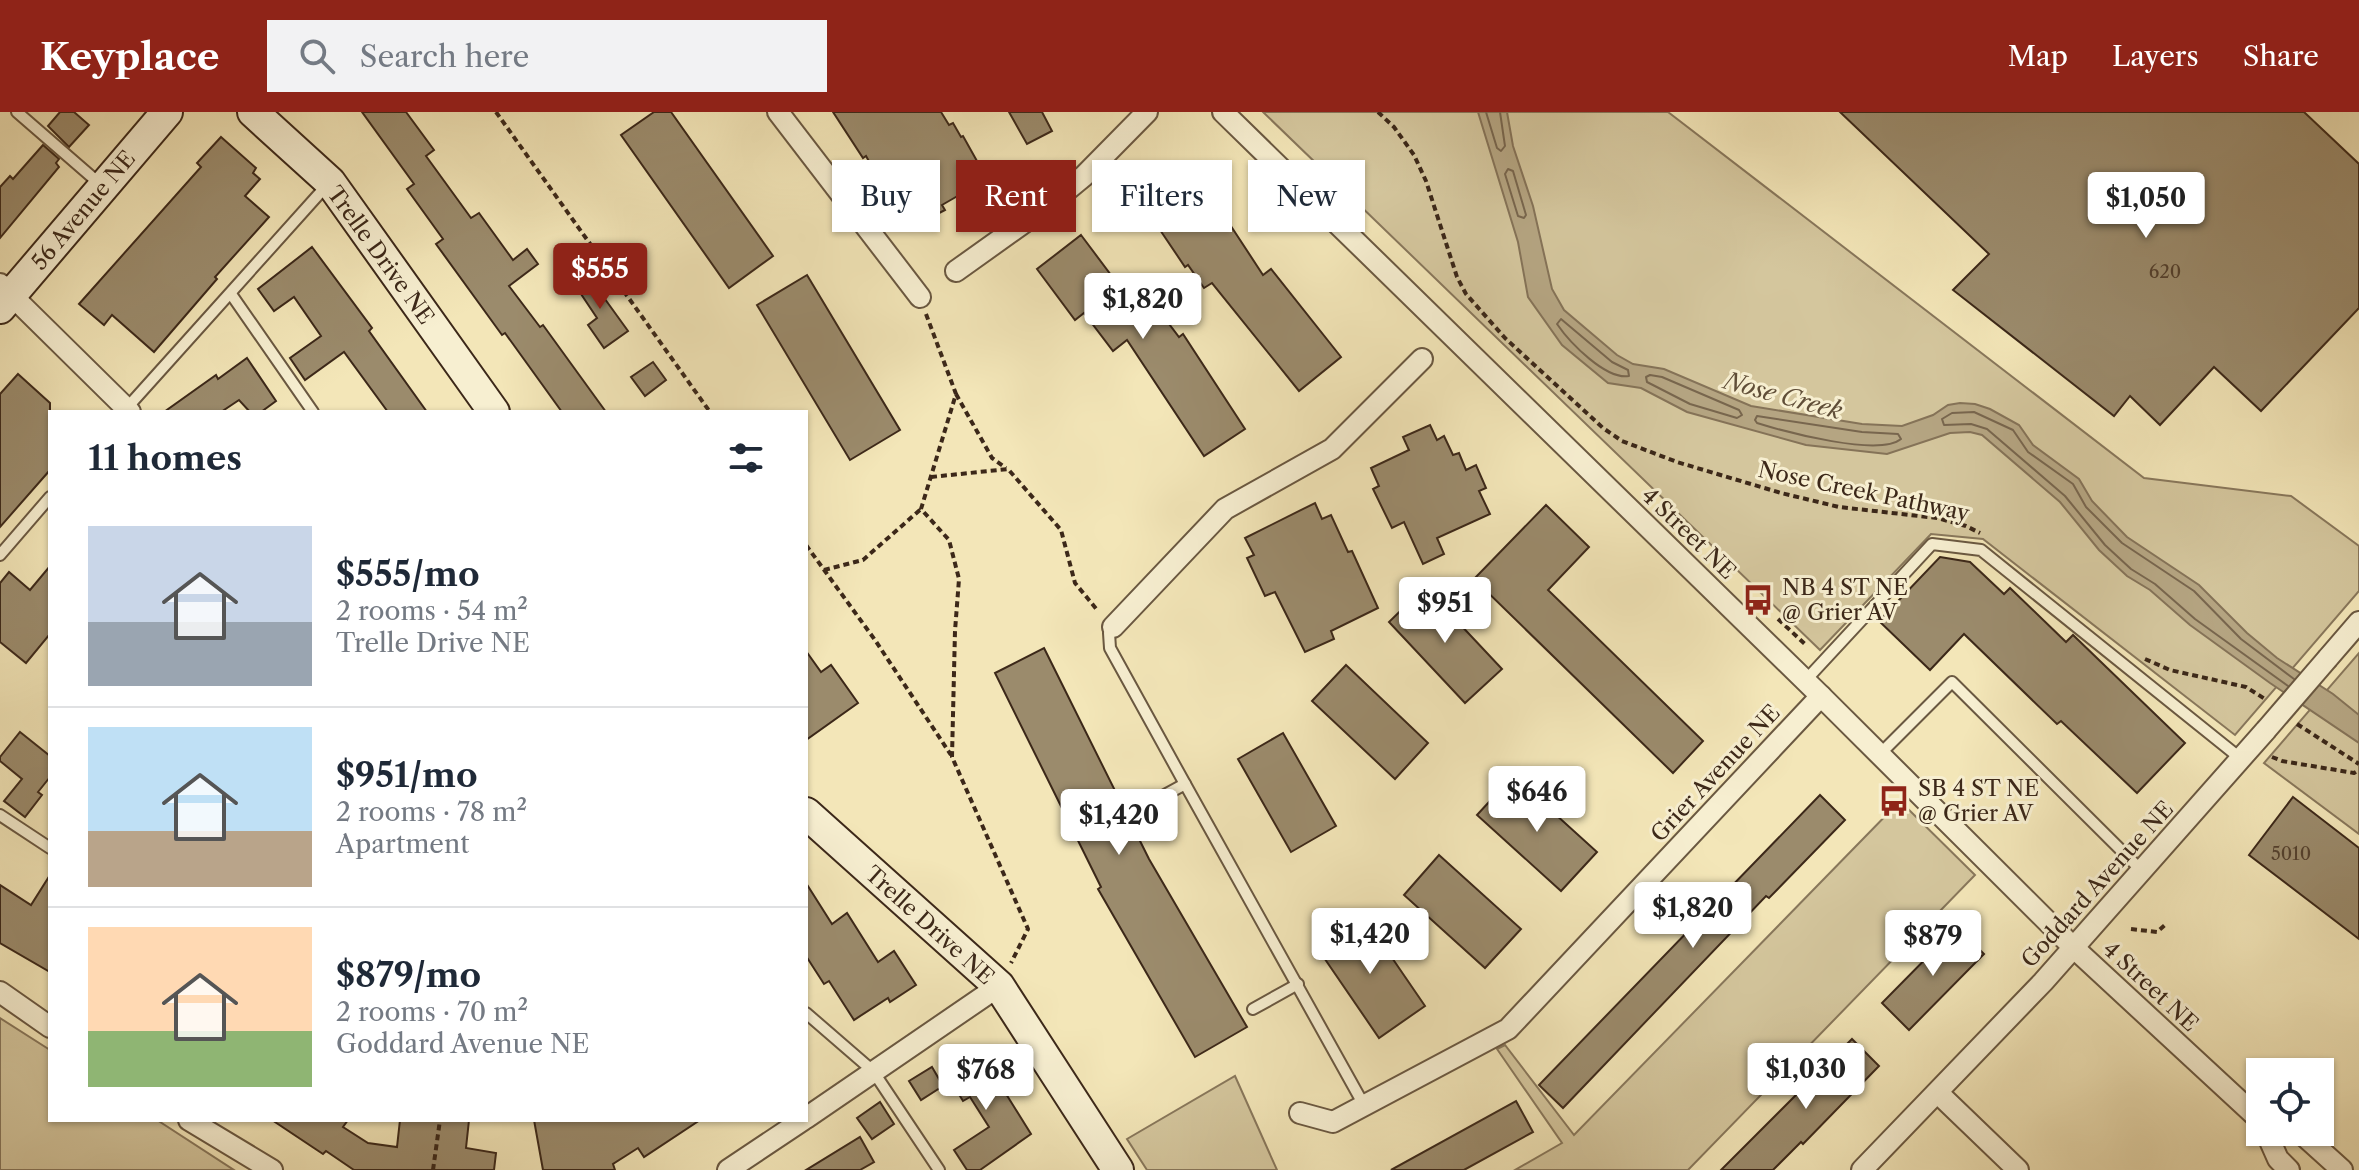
<!DOCTYPE html>
<meta charset="utf-8">
<style>
:root{--surface:#fff;--page:#f2f2f3;--text:#1f2937;--muted:#747a83;--line:#e0e1e3;--accent:#8f2418}
body{margin:0;font-family:"Libre Caslon Text",serif;background:var(--page);color:var(--text);height:100vh;display:flex;flex-direction:column;font-size:30px;white-space:nowrap}
*{box-sizing:border-box;margin:0}
p{font-size:26px;color:var(--muted)}
.icon{flex:none;width:44px;height:44px;fill:none;stroke:currentColor;stroke-width:2;stroke-linecap:round;stroke-linejoin:round}
.map{position:relative;flex:1;overflow:hidden}
.details{position:absolute;left:48px;top:298px;width:760px;height:712px;display:flex;flex-direction:column;background:var(--surface);border-radius:0px;box-shadow:0 2px 6px #0004}
.details>*{flex:none}
.banner{position:absolute;left:832px;top:48px;width:760px;height:72px;display:flex;gap:16px}
.fabs{position:absolute;left:2246px;top:946px;display:grid;gap:16px}
.fabs a{display:grid;place-items:center;width:88px;height:88px;border-radius:0px;background:var(--surface);box-shadow:0 2px 6px #0004;font-size:40px}
.price{position:absolute;translate:-50% -68px;padding:0 18px;border-radius:8px;background:#fff;color:#222;font-size:26px;line-height:52px;filter:drop-shadow(0 2px 4px #0008)}
.price::after{content:'';position:absolute;left:50%;top:48px;width:24px;height:18px;margin-left:-12px;background:inherit;clip-path:polygon(0 0,100% 0,50% 100%)}
.price.current{background:var(--accent);color:#fff}
ul{padding:0;list-style:none}
li{display:flex;align-items:center;gap:24px;height:200px;padding:0 40px}
li+li{border-top:2px solid var(--line)}
li span{display:grid;place-items:center;flex:none;width:224px;height:160px;border-radius:0px;color:#555}
li>.icon{margin-inline-start:auto}
span .icon{width:96px;height:96px;fill:#fffc;stroke-width:1}
li b{font-size:34px}
h2{display:flex;justify-content:space-between;align-items:center;height:96px;padding:0 40px;font-size:34px}
.chip{padding:0 28px;border-radius:0px;background:var(--surface);box-shadow:0 2px 6px #0004;font-size:28px;line-height:72px}
.chip.current{background:var(--accent);color:#fff}
header{display:flex;align-items:center;gap:48px;box-sizing:border-box;height:112px;padding:0 40px;background:var(--accent);color:#fff}
header strong{font-size:38px}
nav{display:flex;gap:44px;margin-inline-start:auto;font-size:28px}
.search{width:560px;height:72px;background:var(--page);display:flex;align-items:center;gap:20px;box-sizing:border-box;padding:0 28px;border-radius:0px;color:var(--muted);font-size:30px}
.map>svg:first-child{display:block}
</style>
<header>
<strong>Keyplace</strong>
<div class="search"><svg class="icon" aria-label="search" viewBox="0 0 24 24"><circle cx="10" cy="10" r="6"/><path d="M15 15l6 6"/></svg>Search here</div>
<nav><a>Map</a><a>Layers</a><a>Share</a></nav>
</header>
<div class="map">
<svg width="2359" height="1058" viewBox="0 0 2359 1058">
<rect width="100%" height="100%" fill="#f3e6b8"/>
<filter id="stains"><feTurbulence type="fractalNoise" baseFrequency=".0025" numOctaves="4"/><feColorMatrix values="0 0 0 0 .2 0 0 0 0 .09 0 0 0 0 .02 0 0 0 .5 -.17"/></filter>
<radialGradient id="worn" r=".72"><stop offset=".6" stop-color="#630" stop-opacity="0"/><stop offset="1" stop-color="#630" stop-opacity=".3"/></radialGradient>
<g fill="#d4c69d" stroke="#88775b" stroke-width="2">
<polygon points="1263,0 1668,0 2144,366 2291,384 2359,434 2359,479 2235,623 1983,427 1931,422 1820,538"/>
<polygon points="2359,541 2359,722 2264,651"/>
<polygon points="1900,689 1975,763 1688,1058 1515,1058 1562,1031 1497,937 1505,933 1574,1023"/>
<polygon points="0,906 50,938 50,1008 157,1008 234,1058 0,1058"/>
<polygon points="1235,964 1277,1058 1147,1058 1127,1027"/>
</g>
<polygon fill="#b5a582" stroke="#857358" stroke-width="2" points="1478,0 1507,0 1513,34 1533,94 1552,177 1564,198 1617,243 1633,252 1664,257 1751,294 1862,312 1902,314 1933,303 1948,293 1960,291 1975,292 1990,297 2019,313 2033,333 2079,367 2092,389 2127,425 2199,473 2247,521 2277,546 2333,582 2359,603 2359,631 2270,571 2190,513 2150,478 2127,464 2099,438 2060,390 1982,323 1970,320 1950,321 1887,342 1806,333 1687,300 1641,276 1608,271 1562,233 1528,185 1518,130"/>
<g fill="none" stroke-linecap="round" stroke-linejoin="round">
<g stroke="#78664e" stroke-width="2">
<polyline points="1486,0 1497,36 1501,39 1505,34 1500,0"/>
<polygon points="1508,57 1513,59 1526,103 1524,106 1518,104 1505,62"/>
<path d="M1561,207L1612,250L1628,258L1629,264C1606,268 1570,231 1557,212Z"/>
<polygon points="1650,263 1662,265 1739,298 1742,303 1737,306 1690,292 1647,270 1646,265"/>
<path d="M1757,304L1862,320L1898,322L1901,327C1879,345 1786,320 1757,311L1755,308Z"/>
<polyline points="2288,574 2195,507 2155,472 2131,457 2105,433 2065,384 1987,317 1971,312 1944,313 1942,307 1952,301 1974,300 2013,318 2028,340 2073,372 2086,395 2122,431 2194,479 2241,527 2294,567"/>
</g>
</g>
<g fill="#9b8b6c" stroke="#3c2819" stroke-width="2">
<polygon points="60,0 74,0 89,13 69,35 48,14"/>
<polygon points="362,0 406,0 434,38 426,44 471,106 479,101 513,148 527,137 538,152 509,174 540,215 543,213 606,300 562,300 505,221 502,223 436,132 443,127 407,77 414,72"/>
<polygon points="654,0 671,0 773,144 729,176 621,23"/>
<polygon points="833,0 941,0 949,13 953,11 961,25 963,24 987,67 942,93 945,98 922,110 910,87 903,91 881,59 876,62 866,44 863,46"/>
<polygon points="1009,0 1042,0 1052,19 1027,32"/>
<polygon points="1840,0 2304,0 2359,52 2359,196 2261,299 2214,255 2160,313 2130,284 2114,304 1953,178 1989,142"/>
<polygon points="221,25 256,56 253,61 260,67 245,84 269,105 215,165 217,167 154,240 112,203 104,213 79,192 201,55 197,51"/>
<polygon points="43,33 59,47 56,51 59,55 0,126 0,75 10,64 13,67"/>
<polygon points="1174,55 1188,76 1194,73 1218,109 1225,105 1263,163 1271,157 1341,245 1299,279 1212,171 1204,176 1188,153 1185,155 1152,106 1147,109 1130,84"/>
<polygon points="1081,123 1117,171 1123,166 1137,184 1144,179 1179,225 1183,222 1245,317 1204,344 1127,228 1113,239 1084,201 1075,208 1037,157"/>
<polygon points="312,135 372,216 369,219 427,300 388,300 344,240 305,268 290,246 321,224 294,185 274,199 258,177"/>
<polygon points="584,158 628,219 604,236 588,213 597,206 571,167"/>
<polygon points="807,163 900,318 850,348 757,193"/>
<polygon points="247,246 276,289 261,300 250,300 239,288 221,300 164,300 216,263 218,267"/>
<polygon points="653,250 666,268 645,284 631,265"/>
<polygon points="18,262 50,291 50,358 0,415 0,282"/>
<polygon points="1430,313 1437,328 1444,324 1453,343 1459,341 1466,358 1476,353 1486,376 1479,379 1490,402 1437,426 1444,442 1423,452 1404,410 1392,416 1373,377 1379,374 1371,356 1409,338 1403,325"/>
<polygon points="1315,391 1322,407 1331,403 1348,440 1352,439 1378,496 1331,519 1334,527 1305,540 1275,480 1265,484 1247,446 1254,443 1245,426"/>
<polygon points="1546,393 1589,435 1548,478 1703,629 1673,661 1474,467"/>
<polygon points="1940,445 1970,450 2004,482 2010,476 2066,530 2073,523 2185,631 2137,681 2061,609 2057,612 1964,522 1930,558 1879,509"/>
<polygon points="50,454 50,522 26,551 0,530 0,471 9,460 30,478"/>
<polygon points="1425,475 1502,557 1465,591 1389,510"/>
<polygon points="1044,536 1149,747 1247,915 1195,945 1098,777 1101,775 995,561"/>
<polygon points="806,539 821,560 831,553 858,591 806,628"/>
<polygon points="1346,553 1428,631 1395,667 1312,589"/>
<polygon points="20,620 50,644 50,665 38,680 42,683 25,705 4,689 22,667 0,649 0,645"/>
<polygon points="1283,621 1336,714 1291,740 1238,647"/>
<polygon points="1513,664 1597,740 1561,779 1477,703"/>
<polygon points="1820,683 1845,708 1769,786 1766,784 1563,996 1539,973"/>
<polygon points="2293,685 2359,736 2359,827 2249,743"/>
<polygon points="1439,743 1521,817 1485,856 1404,783"/>
<polygon points="50,763 50,860 0,831 0,773 31,793"/>
<polygon points="806,771 832,812 847,801 878,850 894,839 916,873 890,890 888,886 854,908 829,869 824,872 806,844"/>
<polygon points="1362,802 1425,894 1379,926 1316,834"/>
<polygon points="1957,815 1984,842 1909,918 1882,891"/>
<polygon points="1852,927 1879,954 1803,1032 1801,1030 1773,1058 1721,1058"/>
<polygon points="978,937 1031,1022 980,1058 967,1058 954,1038 989,1015 970,985 963,989 944,958"/>
<polygon points="932,955 943,974 921,988 909,969"/>
<polygon points="1516,989 1533,1020 1464,1058 1391,1058"/>
<polygon points="880,990 894,1012 872,1027 857,1006"/>
<polygon points="272,1008 348,1008 343,1015 368,1031 397,1035 400,1008 469,1008 466,1036 496,1041 494,1058 354,1058 326,1039 323,1042"/>
<polygon points="534,1008 700,1008 644,1045 638,1036 613,1052 615,1058 543,1058"/>
<polygon points="860,1025 874,1050 860,1058 806,1058"/>
</g>
<g fill="none" stroke-linecap="round" stroke-linejoin="round">
<defs>
<g id="lane">
<polyline points="17,0 100,72"/>
<polyline points="231,182 313,300"/>
<polyline points="125,298 328,72"/>
<polyline points="0,443 50,385"/>
<polyline points="1113,515 1109,521 1110,536 1185,672"/>
<polyline points="1805,569 1932,432 1981,438 2240,646"/>
<polyline points="1880,642 1952,570 2142,759"/>
<polyline points="1143,695 1185,672 1365,995"/>
<polyline points="0,703 50,736"/>
<polyline points="1253,897 1298,872"/>
<polyline points="806,901 873,959 939,1058"/>
</g>
<g id="street">
<polyline points="778,0 920,185"/>
<polyline points="1223,0 1821,584 2074,836 2260,1008"/>
<polyline points="956,159 1050,92 1084,64 1147,0"/>
<polyline points="0,172 130,300"/>
<polyline points="1113,515 1225,397 1332,337 1422,247"/>
<polyline points="2328,546 2359,510"/>
<polyline points="0,880 50,915"/>
<polyline points="1938,981 2018,1058"/>
<polyline points="1300,1001 1333,1010 1508,917 1821,584"/>
<polyline points="806,1006 999,874"/>
<polyline points="189,1008 272,1058"/>
<polyline points="2266,1020 2278,1047 2289,1058"/>
<polyline points="2300,1020 2342,1058"/>
<polyline points="728,1058 803,1008"/>
<polyline points="1862,1058 2043,870 2266,618"/>
</g>
<g id="secondary">
<polyline points="253,0 330,70 494,300"/>
<polyline points="0,196 167,0"/>
<polyline points="806,701 999,874 1118,1058"/>
</g>
</defs>
<use href="#lane" stroke="#6a5841" stroke-width="14"/>
<use href="#street" stroke="#6a5841" stroke-width="24"/>
<use href="#secondary" stroke="#3c2819" stroke-width="34"/>
<g stroke="#3c2819" stroke-width="4" stroke-dasharray="6 4" stroke-linecap="butt">
<polyline points="496,0 710,300"/>
<polyline points="1378,0 1394,15 1414,43 1426,69 1457,165 1466,182 1505,226 1603,316 1622,329 1677,350 1781,381 1839,395 1937,406 1966,414 1980,421"/>
<polyline points="926,202 956,282 921,397 949,428 959,467 955,519 952,645 1028,817 1011,851"/>
<polyline points="956,282 992,346 1006,356"/>
<polyline points="931,365 1008,357 1061,418 1075,471 1098,499"/>
<polyline points="806,433 875,528 951,643"/>
<polyline points="824,458 863,448 921,397"/>
<polyline points="1778,507 1806,533"/>
<polyline points="2145,547 2170,558 2246,575 2265,587"/>
<polyline points="2297,612 2359,652"/>
<polyline points="2272,645 2282,649 2354,661 2359,658"/>
<polyline points="2131,817 2157,820 2166,812"/>
<polyline points="433,1058 440,1008"/>
</g>
<use href="#lane" stroke="#f7efd1" stroke-width="10"/>
<use href="#street" stroke="#f7efd1" stroke-width="20"/>
<use href="#secondary" stroke="#f7efd1" stroke-width="30"/>
<defs>
<polyline id="street-bridge" points="2266,618 2328,546"/>
</defs>
<use href="#street-bridge" stroke="#6a5841" stroke-width="24" stroke-linecap="butt"/>
<use href="#street-bridge" stroke="#f7efd1" stroke-width="20"/>
</g>
<defs>
<symbol id="bus-bare" viewBox="-9 -9 18 18"><path d="M-5-6H5V4H4V6H2V4H-2V6H-4V4H-5ZM-3.5-4V0h7V-4ZM-3.5 1.2v1.5H-2V1.2ZM2 1.2v1.5H3.5V1.2Z" fill="#8f2418" stroke="#f7efd1" stroke-width="2.5" paint-order="stroke"/></symbol>
</defs>
<g fill-rule="evenodd">
<use href="#bus-bare" x="1736" y="466" width="44" height="44"/>
<use href="#bus-bare" x="1872" y="667" width="44" height="44"/>
</g>
<g text-anchor="middle" stroke-width="6" stroke-linejoin="round" paint-order="stroke">
<g font-size="18" fill="#54412e">
<text x="2165" y="166">620</text>
<text x="2291" y="748">5010</text>
</g>
<g font-size="22" fill="#3c2819" stroke="#f7efd1">
<text transform="translate(83 98) rotate(-50)" y="8">56 Avenue NE</text>
<text transform="translate(381 143) rotate(54)" y="8">Trelle Drive NE</text>
<text transform="translate(1864 379) rotate(12)" y="8">Nose Creek Pathway</text>
<text transform="translate(1689 421) rotate(44)" y="8">4 Street NE</text>
<text transform="translate(1715 661) rotate(-47)" y="8">Grier Avenue NE</text>
<text transform="translate(2097 772) rotate(-48)" y="8">Goddard Avenue NE</text>
<text transform="translate(930 813) rotate(42)" y="8">Trelle Drive NE</text>
<text transform="translate(2151 874) rotate(43)" y="8">4 Street NE</text>
</g>
<g font-size="22" fill="#3c2819" stroke="#f7efd1" text-anchor="start">
<text x="1782" y="483">NB 4 ST NE<tspan x="1782" dy="25">@ Grier AV</tspan></text>
<text x="1918" y="684">SB 4 ST NE<tspan x="1918" dy="25">@ Grier AV</tspan></text>
</g>
<g font-size="24" font-style="italic" fill="#604e38" stroke="#f7efd1">
<text transform="translate(1783 284) rotate(15)" y="8">Nose Creek</text>
</g>
</g>
<rect width="100%" height="100%" filter="url(#stains)"/>
<rect width="100%" height="100%" fill="url(#worn)"/>
</svg>
<div class="fabs">
<a><svg class="icon" aria-label="locate" viewBox="0 0 24 24"><circle cx="12" cy="12" r="6"/><path d="M12 2v4M12 18v4M2 12h4M18 12h4"/></svg></a>
</div>
<b class="price" style="left:2146px;top:128px">$1,050</b>
<b class="price current" style="left:600px;top:199px">$555</b>
<b class="price" style="left:1143px;top:229px">$1,820</b>
<b class="price" style="left:1445px;top:533px">$951</b>
<b class="price" style="left:1537px;top:722px">$646</b>
<b class="price" style="left:1119px;top:745px">$1,420</b>
<b class="price" style="left:1693px;top:838px">$1,820</b>
<b class="price" style="left:1370px;top:864px">$1,420</b>
<b class="price" style="left:1933px;top:866px">$879</b>
<b class="price" style="left:1806px;top:999px">$1,030</b>
<b class="price" style="left:986px;top:1000px">$768</b>
<div class="banner">
<a class="chip">Buy</a>
<a class="chip current">Rent</a>
<a class="chip">Filters</a>
<a class="chip">New</a>
</div>
<section class="details">
<h2>11 homes<svg class="icon" aria-label="filters" viewBox="0 0 24 24"><path d="M4 7h16M4 17h16"/><circle cx="9" cy="7" r="2"/><circle cx="15" cy="17" r="2"/></svg></h2>
<ul>
<li><span style="background:linear-gradient(#c9d6e8 60%,#9aa5b1 0)"><svg class="icon" aria-label="home" viewBox="0 0 24 24"><path d="M3 11l9-7 9 7M6 9v11h12V9"/></svg></span><div><b>$555/mo</b><p>2 rooms · 54 m²</p><p>Trelle Drive NE</p></div></li>
<li><span style="background:linear-gradient(#bfe0f5 65%,#b9a48a 0)"><svg class="icon" aria-label="home" viewBox="0 0 24 24"><path d="M3 11l9-7 9 7M6 9v11h12V9"/></svg></span><div><b>$951/mo</b><p>2 rooms · 78 m²</p><p>Apartment</p></div></li>
<li><span style="background:linear-gradient(#ffd9b3 65%,#8fb573 0)"><svg class="icon" aria-label="home" viewBox="0 0 24 24"><path d="M3 11l9-7 9 7M6 9v11h12V9"/></svg></span><div><b>$879/mo</b><p>2 rooms · 70 m²</p><p>Goddard Avenue NE</p></div></li>
</ul>
</section>
</div>
